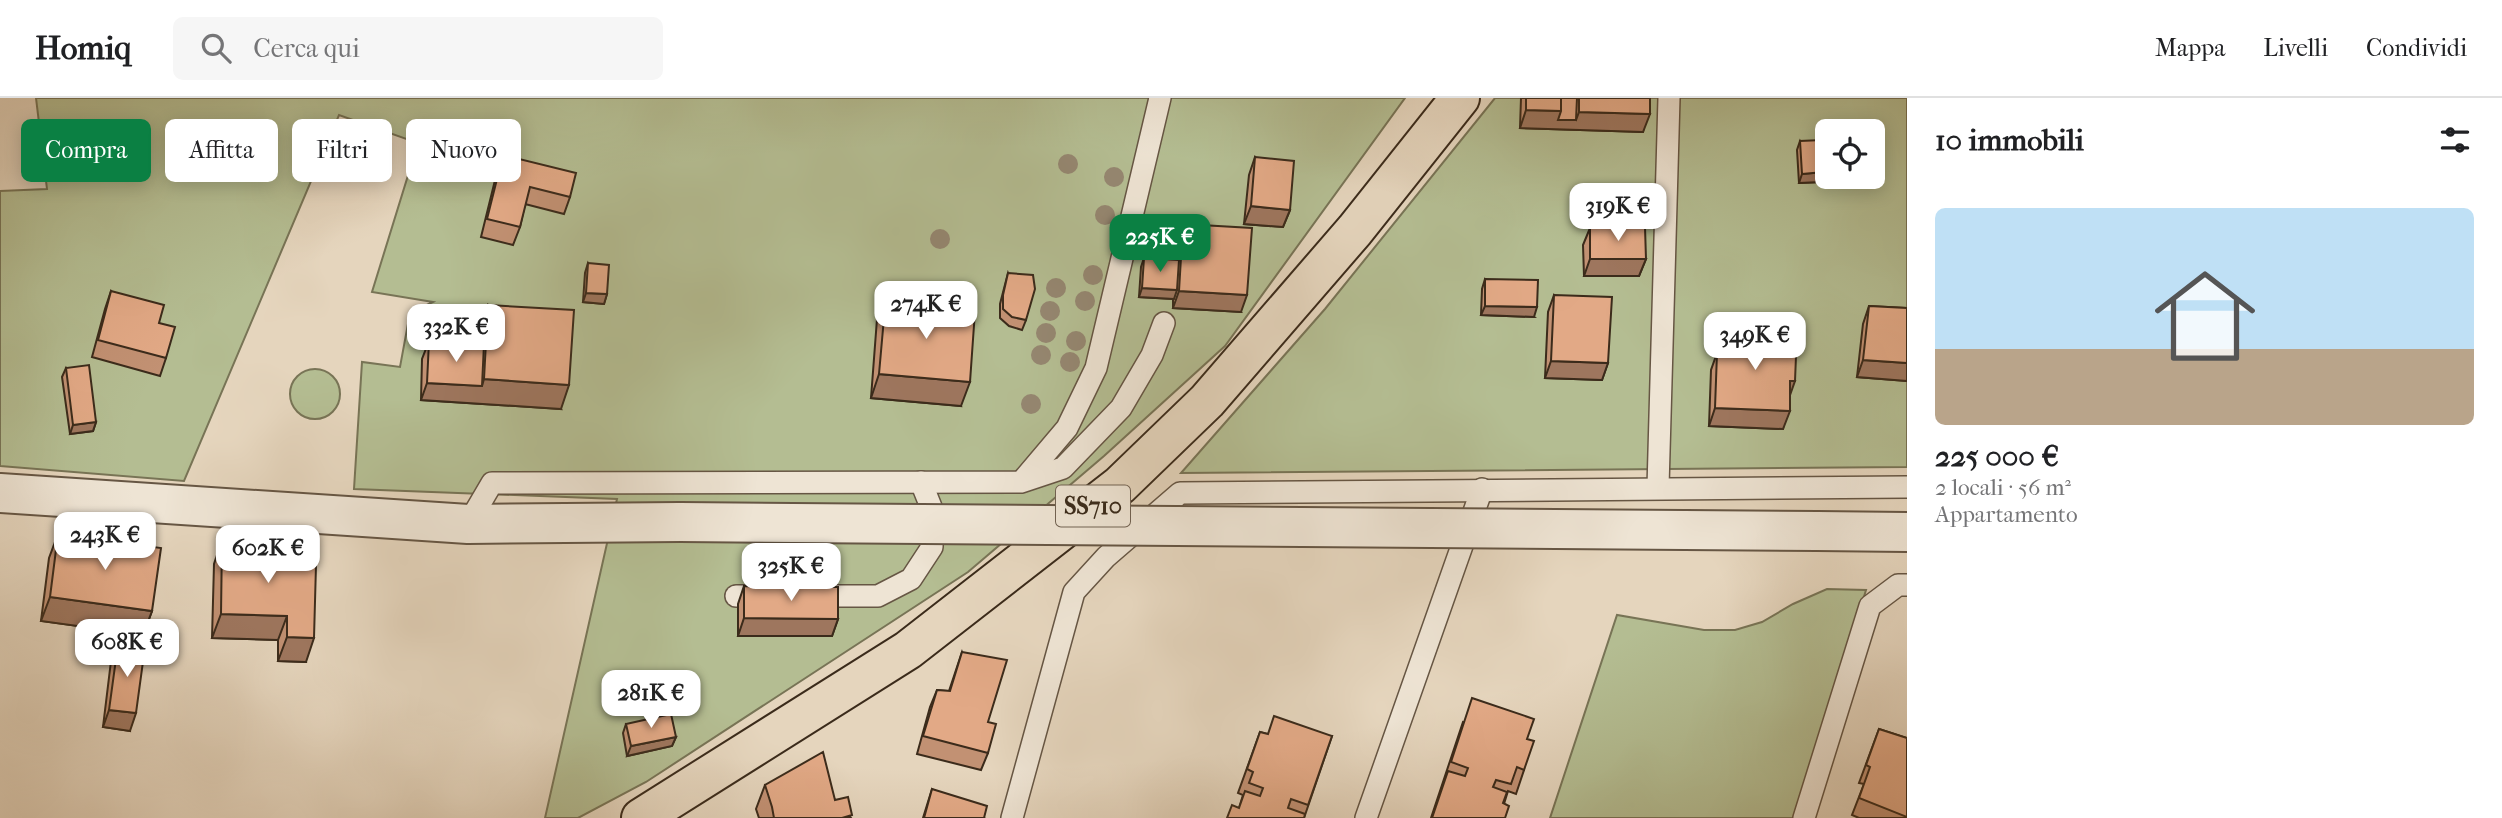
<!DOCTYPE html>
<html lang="it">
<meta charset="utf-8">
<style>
:root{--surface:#fff;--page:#f6f6f6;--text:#202124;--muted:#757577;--line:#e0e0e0;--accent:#0b8043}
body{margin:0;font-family:"IM FELL French Canon",serif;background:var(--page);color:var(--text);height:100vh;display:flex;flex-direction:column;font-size:26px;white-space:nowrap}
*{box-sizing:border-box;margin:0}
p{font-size:23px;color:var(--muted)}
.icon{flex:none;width:38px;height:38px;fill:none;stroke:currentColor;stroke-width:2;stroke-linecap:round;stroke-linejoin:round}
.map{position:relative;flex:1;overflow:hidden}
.panel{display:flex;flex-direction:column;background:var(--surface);width:595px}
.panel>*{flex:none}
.top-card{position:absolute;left:21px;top:21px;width:665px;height:63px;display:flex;gap:14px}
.fabs{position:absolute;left:1815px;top:21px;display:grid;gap:14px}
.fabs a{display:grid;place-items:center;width:70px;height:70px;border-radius:10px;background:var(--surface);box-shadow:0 4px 18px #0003;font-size:35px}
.price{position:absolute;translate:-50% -60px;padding:0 16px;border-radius:14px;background:#fff;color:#222;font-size:23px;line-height:46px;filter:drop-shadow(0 2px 4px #0008)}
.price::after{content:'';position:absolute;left:50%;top:42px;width:21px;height:16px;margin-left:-10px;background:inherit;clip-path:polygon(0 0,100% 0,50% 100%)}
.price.selected{background:var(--accent);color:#fff}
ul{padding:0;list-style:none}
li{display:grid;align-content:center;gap:14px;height:371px;padding:0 28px}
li+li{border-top:2px solid var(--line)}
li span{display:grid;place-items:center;height:217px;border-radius:10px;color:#555}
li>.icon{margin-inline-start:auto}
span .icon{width:126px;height:126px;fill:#fffc;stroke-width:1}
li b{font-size:30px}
h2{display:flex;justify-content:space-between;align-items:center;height:84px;padding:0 28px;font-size:30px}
.tag{padding:0 24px;border-radius:10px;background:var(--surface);box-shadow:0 4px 18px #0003;font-size:24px;line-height:63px}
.tag.selected{background:var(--accent);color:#fff}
header{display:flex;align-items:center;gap:42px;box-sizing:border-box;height:98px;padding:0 35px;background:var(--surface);border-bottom:2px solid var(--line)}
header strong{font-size:33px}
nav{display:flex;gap:38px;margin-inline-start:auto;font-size:24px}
.search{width:490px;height:63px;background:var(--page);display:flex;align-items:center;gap:18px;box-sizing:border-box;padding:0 24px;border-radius:10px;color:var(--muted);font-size:26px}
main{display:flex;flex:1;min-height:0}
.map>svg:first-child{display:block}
</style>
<header>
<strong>Homiq</strong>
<div class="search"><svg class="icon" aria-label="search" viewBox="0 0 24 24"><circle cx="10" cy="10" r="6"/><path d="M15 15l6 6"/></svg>Cerca qui</div>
<nav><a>Mappa</a><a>Livelli</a><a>Condividi</a></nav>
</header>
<main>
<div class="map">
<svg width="1907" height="720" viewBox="0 0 1907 720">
<rect width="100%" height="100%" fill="#e5d5bd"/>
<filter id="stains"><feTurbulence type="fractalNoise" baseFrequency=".00286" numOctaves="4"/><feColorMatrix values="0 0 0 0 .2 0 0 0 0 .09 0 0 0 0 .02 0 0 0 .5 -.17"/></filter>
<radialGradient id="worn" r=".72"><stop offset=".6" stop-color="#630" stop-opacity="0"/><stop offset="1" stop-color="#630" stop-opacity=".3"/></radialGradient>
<g fill="#b4bd92" stroke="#787456" stroke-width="2" fill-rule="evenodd">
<polygon points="36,0 1405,0 1225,248 1104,358 968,474 646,684 578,720 545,720 617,401 354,391 362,264 400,269 410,215 433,204 372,194 418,45 339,17 184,383 0,368 0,93 47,91"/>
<path d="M1495,0H1907V369L1181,375L1325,211ZM1827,33H1872V79H1827Z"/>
<circle cx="315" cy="296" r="25"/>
<polygon points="1827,491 1866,492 1797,720 1550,720 1617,517 1704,532 1735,532 1762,524 1793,506"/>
</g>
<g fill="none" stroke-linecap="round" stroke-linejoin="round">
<defs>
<g id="lane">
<polyline points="1023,382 1067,330 1096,270 1160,0"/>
<polyline points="1658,389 1669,0"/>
<polyline points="468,426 492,385 1021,384 1063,370 1121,310 1152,257 1164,225"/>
<polyline points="736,498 770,498"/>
<polyline points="809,498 878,498 911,481 932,449 933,414 921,384"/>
<polyline points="1012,720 1074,494 1106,459 1180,395 1907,389"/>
<polyline points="1366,720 1482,391"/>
<polyline points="1804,720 1870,508 1898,487 1907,487"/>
</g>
<g id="street">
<polyline points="0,395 468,426 680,424"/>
<polyline points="1817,433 1907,434"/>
</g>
<polyline id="primary" points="641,720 908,552 1120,387 1207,303 1355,132 1460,0"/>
</defs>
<use href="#lane" stroke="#665644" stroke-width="24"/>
<use href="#street" stroke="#665644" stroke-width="42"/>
<use href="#primary" stroke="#3b2b1b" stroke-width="42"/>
<use href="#lane" stroke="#eee4d4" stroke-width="21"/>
<use href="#street" stroke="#eee4d4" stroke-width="38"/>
<use href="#primary" stroke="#e5d5bd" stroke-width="38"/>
<defs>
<polyline id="street-bridge" points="680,424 1817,433"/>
</defs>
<use href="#street-bridge" stroke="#665644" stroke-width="42" stroke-linecap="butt"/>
<use href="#street-bridge" stroke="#eee4d4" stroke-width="38"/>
</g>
<g fill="#958771">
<circle cx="1068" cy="66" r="10"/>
<circle cx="1114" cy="79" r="10"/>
<circle cx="1105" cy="117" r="10"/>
<circle cx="940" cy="141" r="10"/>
<circle cx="1093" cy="177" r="10"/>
<circle cx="1056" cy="190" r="10"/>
<circle cx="1085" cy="203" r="10"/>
<circle cx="1050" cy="213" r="10"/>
<circle cx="1046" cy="235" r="10"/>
<circle cx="1076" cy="243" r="10"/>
<circle cx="1041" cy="257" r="10"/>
<circle cx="1070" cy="264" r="10"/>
<circle cx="1031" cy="306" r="10"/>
</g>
<g fill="#c29173" stroke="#3b2b1b" stroke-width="2">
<polygon points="1521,0 1650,0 1643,34 1520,30"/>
<polygon points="1800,43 1821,84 1799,85 1797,52"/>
<polygon points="503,57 570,99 564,116 525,106 520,129 513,147 481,139 497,74"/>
<polygon points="1255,59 1290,112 1283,129 1244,126 1249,77"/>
<polygon points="1183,126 1241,214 1173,210 1173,201 1139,199 1141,169 1144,160 1176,162 1177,144"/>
<polygon points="1590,130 1646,161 1639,178 1584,178 1583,147"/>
<polygon points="588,165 607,196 604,206 583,204 585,175"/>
<polygon points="1008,175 1026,222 1022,232 1009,228 1000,220 1000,206"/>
<polygon points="1485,181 1534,219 1481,217 1482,191"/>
<polygon points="111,193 166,260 160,278 92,259 105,211"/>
<polygon points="886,197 916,208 961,308 871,300 877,221"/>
<polygon points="1554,197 1608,265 1602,282 1545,280 1548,214"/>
<polygon points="488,207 561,311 421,302 422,261 429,243 479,246 480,231"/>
<polygon points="1869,208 1907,210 1907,283 1857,279 1863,226"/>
<polygon points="1755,230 1783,257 1790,296 1783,331 1709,328 1711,272 1717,255 1723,255 1723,252 1729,235 1753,235"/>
<polygon points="66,270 96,324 93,333 70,336 62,279"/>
<polygon points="58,436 152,513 143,537 41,523 49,460"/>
<polygon points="222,442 284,467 306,564 278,563 278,542 212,540 214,466"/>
<polygon points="744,488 838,521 832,538 738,538 738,506"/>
<polygon points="118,546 130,633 103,629 111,563"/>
<polygon points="962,554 988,624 988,655 981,672 917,656 930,609 937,592 949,593"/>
<polygon points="1463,624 1527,641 1524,672 1516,696 1508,693 1504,706 1431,720"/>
<polygon points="626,626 676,639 672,648 627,658 623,635"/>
<polygon points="1879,631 1907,640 1907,720 1859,720 1852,717 1864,686 1859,685"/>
<polygon points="1260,634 1267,636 1332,638 1304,720 1239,710 1243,697 1238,695"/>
<polygon points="765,687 835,702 851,720 759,720 756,711"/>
<polygon points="932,691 984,720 923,720"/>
</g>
<g fill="#9e765e" stroke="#3b2b1b" stroke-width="2">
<polygon points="1526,12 1561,13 1576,22 1579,14 1650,16 1643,34 1520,30"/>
<polygon points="1824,74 1821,84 1799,85 1802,76"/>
<polygon points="1251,108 1290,112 1283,129 1244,126"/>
<polygon points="1590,161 1646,161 1639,178 1584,178"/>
<polygon points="1142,190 1177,192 1174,201 1139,199"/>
<polygon points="1179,193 1247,197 1241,214 1173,210"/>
<polygon points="586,195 607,196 604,206 583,204"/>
<polygon points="1485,208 1537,209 1534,219 1481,217"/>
<polygon points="1863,262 1907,265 1907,283 1857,279"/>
<polygon points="1551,263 1608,265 1602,282 1545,280"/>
<polygon points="879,276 970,284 961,308 871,300"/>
<polygon points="484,281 569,287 561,311 421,302 427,285 482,288"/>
<polygon points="1790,283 1795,283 1789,300"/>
<polygon points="1715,310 1790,313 1783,331 1709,328"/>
<polygon points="96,324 93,333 70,336 73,327"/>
<polygon points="50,499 152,513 143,537 41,523"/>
<polygon points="221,516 287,518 278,542 212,540"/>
<polygon points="744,520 838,521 832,538 738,538"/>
<polygon points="287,539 314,540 306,564 278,563"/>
<polygon points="109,612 136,615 130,633 103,629"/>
<polygon points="676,639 672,648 627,658 631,648"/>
</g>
<g fill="#e2a986" stroke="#3b2b1b" stroke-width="2">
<polygon points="1526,0 1561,0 1561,13 1526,12"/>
<polygon points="1561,0 1577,0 1576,22 1558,22 1561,13"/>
<polygon points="1579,0 1650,0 1650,16 1579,14"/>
<polygon points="1822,42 1824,74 1802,76 1800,43"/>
<polygon points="503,57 576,75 570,99 530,89 520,129 487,121"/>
<polygon points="1255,59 1294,63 1290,112 1251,108"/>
<polygon points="1183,126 1252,130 1247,197 1179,193"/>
<polygon points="1645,129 1646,161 1590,161 1590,130"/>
<polygon points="1144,160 1179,162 1177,192 1142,190"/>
<polygon points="588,165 609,167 607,196 586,195"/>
<polygon points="1008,175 1033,177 1035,191 1026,222 1012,219 1003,211 1003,197"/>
<polygon points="1485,181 1538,182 1537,209 1485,208"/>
<polygon points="111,193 164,207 159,225 175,229 166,260 98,242"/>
<polygon points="886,197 917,199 916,208 975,213 970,284 879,276"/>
<polygon points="1554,197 1612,199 1608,265 1551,263"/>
<polygon points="488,207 574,212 569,287 484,281"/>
<polygon points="1869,208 1907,210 1907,265 1863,262"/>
<polygon points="1755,230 1784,231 1783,257 1796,258 1795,283 1790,283 1790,313 1715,310 1717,255 1729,256 1729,235 1755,235"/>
<polygon points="429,243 484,246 482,288 427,285"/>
<polygon points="89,267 96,324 73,327 66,270"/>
<polygon points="58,436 161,450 152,513 50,499"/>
<polygon points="222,442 284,443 284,467 316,467 314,540 287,539 287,518 221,516"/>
<polygon points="744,488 838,489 838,521 744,520"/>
<polygon points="118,546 145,549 136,615 109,612"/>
<polygon points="962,554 1007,562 988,624 996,626 988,655 923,638 937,592 950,593"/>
<polygon points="1472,600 1534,621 1527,641 1534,643 1524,672 1517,669 1511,686 1496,682 1493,689 1507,694 1503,705 1509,708 1505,720 1432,720 1448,673 1465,678 1468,670 1451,664"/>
<polygon points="671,616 676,639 631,648 626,626"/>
<polygon points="1274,618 1332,638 1308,707 1291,701 1288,710 1305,716 1304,720 1227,720 1232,707 1239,710 1245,693 1260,698 1263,690 1249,685 1253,674 1247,671 1260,634 1268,636"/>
<polygon points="1879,631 1907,640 1907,719 1859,700 1870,669 1866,667"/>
<polygon points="823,654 835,702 848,699 852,717 842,720 774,720 772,709 765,687"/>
<polygon points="932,691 987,708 984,720 924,720"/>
</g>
<g text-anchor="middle" stroke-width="6" stroke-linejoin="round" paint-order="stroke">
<rect fill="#eee4d4" stroke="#716252" stroke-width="2" x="1056" y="387.5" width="74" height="41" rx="5"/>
<g font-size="24" font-weight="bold" fill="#3b2b1b">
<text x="1093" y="416">SS710</text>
</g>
</g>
<rect width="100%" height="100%" filter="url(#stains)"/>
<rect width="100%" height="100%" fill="url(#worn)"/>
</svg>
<div class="fabs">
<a><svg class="icon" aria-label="locate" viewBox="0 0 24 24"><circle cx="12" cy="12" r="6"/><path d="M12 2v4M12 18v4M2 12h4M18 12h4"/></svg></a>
</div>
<b class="price" style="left:1618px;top:145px">319K €</b>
<b class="price selected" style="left:1160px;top:176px">225K €</b>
<b class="price" style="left:926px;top:243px">274K €</b>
<b class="price" style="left:456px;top:266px">332K €</b>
<b class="price" style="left:1755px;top:274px">349K €</b>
<b class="price" style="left:105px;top:474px">243K €</b>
<b class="price" style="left:268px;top:487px">602K €</b>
<b class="price" style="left:791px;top:505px">325K €</b>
<b class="price" style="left:127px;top:581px">608K €</b>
<b class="price" style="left:651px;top:632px">281K €</b>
<div class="top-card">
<a class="tag selected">Compra</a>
<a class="tag">Affitta</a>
<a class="tag">Filtri</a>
<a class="tag">Nuovo</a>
</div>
</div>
<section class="panel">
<h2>10 immobili<svg class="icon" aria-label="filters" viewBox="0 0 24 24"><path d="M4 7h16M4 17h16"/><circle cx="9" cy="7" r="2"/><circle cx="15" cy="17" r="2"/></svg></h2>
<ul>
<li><span style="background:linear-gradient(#bfe0f5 65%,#b9a48a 0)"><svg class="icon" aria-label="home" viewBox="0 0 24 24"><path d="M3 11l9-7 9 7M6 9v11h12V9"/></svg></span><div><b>225 000 €</b><p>2 locali · 56 m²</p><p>Appartamento</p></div></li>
</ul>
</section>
</main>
